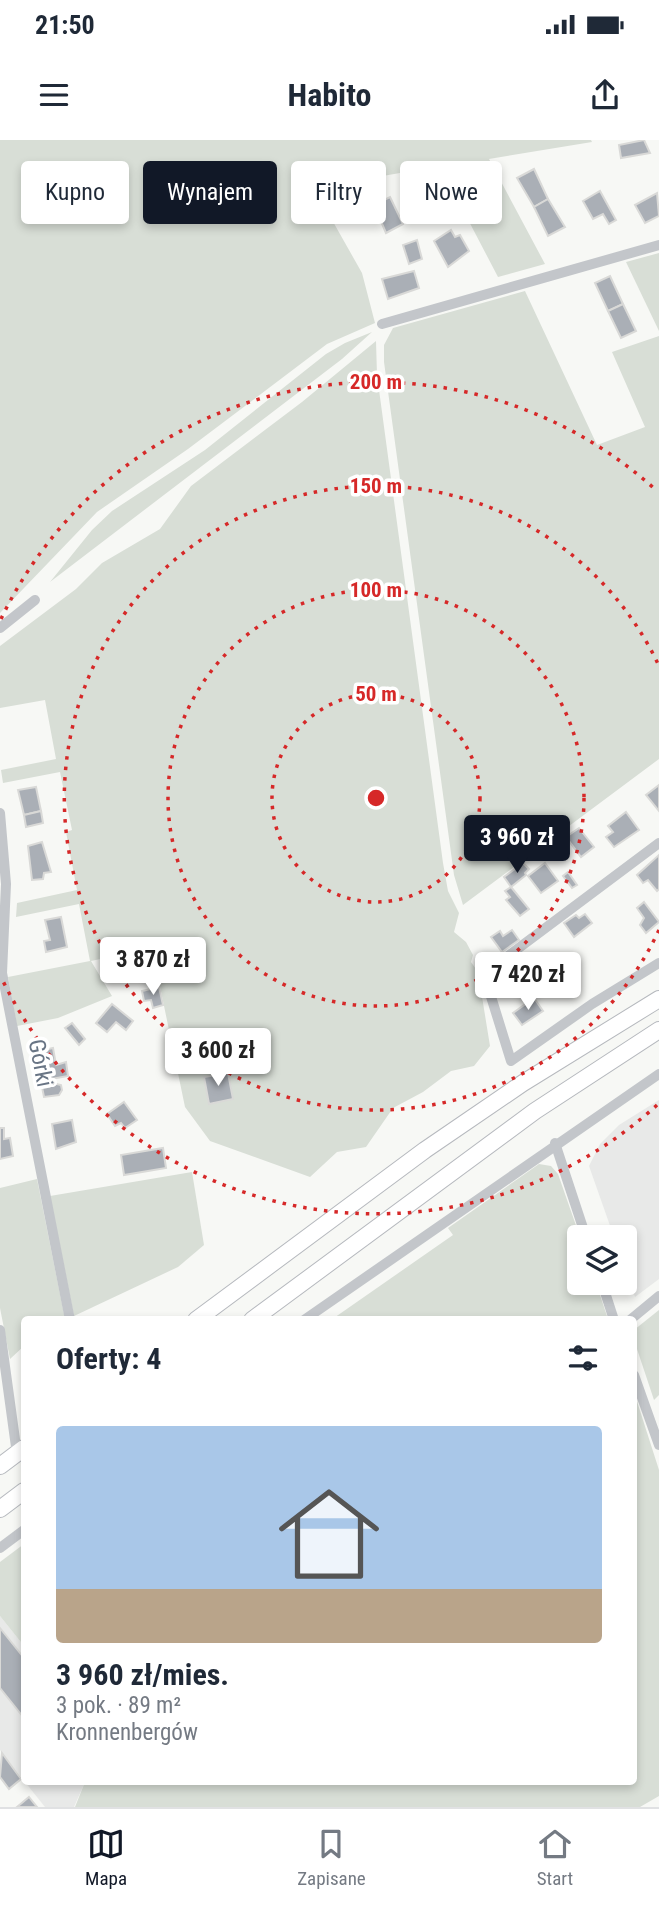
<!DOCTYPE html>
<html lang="pl">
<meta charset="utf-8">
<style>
:root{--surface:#fff;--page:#f2f2f3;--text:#1f2937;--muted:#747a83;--line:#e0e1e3;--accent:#111827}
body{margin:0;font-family:"Roboto Condensed",sans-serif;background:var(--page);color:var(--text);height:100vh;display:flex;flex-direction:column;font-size:26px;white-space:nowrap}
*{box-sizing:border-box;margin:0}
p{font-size:23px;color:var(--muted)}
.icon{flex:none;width:38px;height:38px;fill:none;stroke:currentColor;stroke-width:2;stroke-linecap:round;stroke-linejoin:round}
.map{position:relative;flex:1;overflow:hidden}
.drawer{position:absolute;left:21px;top:1176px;width:616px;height:469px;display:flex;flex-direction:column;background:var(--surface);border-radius:7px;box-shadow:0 4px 10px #0003}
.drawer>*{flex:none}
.top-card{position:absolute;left:21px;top:21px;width:618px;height:63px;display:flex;gap:14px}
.fabs{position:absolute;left:567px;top:1085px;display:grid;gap:14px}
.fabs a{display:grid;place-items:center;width:70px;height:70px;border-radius:7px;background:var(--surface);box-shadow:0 4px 10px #0003;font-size:35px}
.price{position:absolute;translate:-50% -60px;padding:0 16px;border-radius:7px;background:#fff;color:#222;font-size:23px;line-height:46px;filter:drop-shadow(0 2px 4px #0008)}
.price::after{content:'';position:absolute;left:50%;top:42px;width:21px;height:16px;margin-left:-10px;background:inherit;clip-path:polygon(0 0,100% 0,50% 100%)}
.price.selected{background:var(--accent);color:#fff}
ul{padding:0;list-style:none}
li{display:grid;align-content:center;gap:14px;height:371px;padding:0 35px}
li span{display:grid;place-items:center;height:217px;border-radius:7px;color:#555}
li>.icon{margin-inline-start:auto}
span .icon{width:126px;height:126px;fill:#fffc;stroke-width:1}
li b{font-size:30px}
h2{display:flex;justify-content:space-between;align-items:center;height:84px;padding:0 35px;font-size:30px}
.tag{padding:0 24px;border-radius:7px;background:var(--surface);box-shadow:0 4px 10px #0003;font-size:24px;line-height:63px}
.tag.selected{background:var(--accent);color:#fff}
.status{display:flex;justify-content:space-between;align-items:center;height:49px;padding:0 35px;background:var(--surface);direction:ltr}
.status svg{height:19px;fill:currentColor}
header{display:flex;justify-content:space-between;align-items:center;height:91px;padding:0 35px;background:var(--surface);font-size:32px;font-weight:700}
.menu{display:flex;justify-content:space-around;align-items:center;height:98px;border-top:2px solid var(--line);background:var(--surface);font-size:19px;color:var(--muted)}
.menu a{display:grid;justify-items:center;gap:4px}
.menu .selected{color:var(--accent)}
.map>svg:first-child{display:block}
</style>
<div class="status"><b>21:50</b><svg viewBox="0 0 49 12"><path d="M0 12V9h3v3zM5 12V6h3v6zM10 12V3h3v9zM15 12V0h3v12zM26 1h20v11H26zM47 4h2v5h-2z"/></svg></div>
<header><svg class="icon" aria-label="menu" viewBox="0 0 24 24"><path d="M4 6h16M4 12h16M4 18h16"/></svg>Habito<svg class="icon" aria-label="share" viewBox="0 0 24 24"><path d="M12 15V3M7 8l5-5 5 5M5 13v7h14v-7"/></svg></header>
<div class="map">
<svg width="659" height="1667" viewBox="0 0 659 1667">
<rect width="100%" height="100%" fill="#f7f8f5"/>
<g fill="#e8e9e8">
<polygon points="659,960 659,1139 635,1157 625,1127 625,1097 614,1097 589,1026 600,1004 619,985"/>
<polygon points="0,1476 24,1506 24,1641 0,1610"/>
<polygon points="25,1642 85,1642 74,1667 45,1667"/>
</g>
<g fill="#d8ded6">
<polygon points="0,0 591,0 592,2 489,19 545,124 498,137 440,26 314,48 362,133 375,183 327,204 188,309 97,372 0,473"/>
<polygon points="659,113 659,191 626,122"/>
<polygon points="525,151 597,305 645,287 612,212 659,196 659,619 463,765 454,735 384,222 384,205 393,188"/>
<polygon points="372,192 342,219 50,442 92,390 112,371 205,310 326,214 345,203"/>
<polygon points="376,201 377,235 443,723 448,751 459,773 454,792 466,802 473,815 471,822 478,832 490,906 474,926 451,931 423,952 393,968 366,1007 337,1012 310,1037 210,1001 185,967 152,808 91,821 112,856 58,878 17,886 8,837 90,821 79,764 16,777 17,763 77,750 66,692 72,690 60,632 3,643 1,630 56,619 45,560 0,568 0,506 76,449 102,423 160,389 191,346 302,262"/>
<polygon points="539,1024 551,1026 558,1034 580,1097 579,1143 596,1143 608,1179 331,1180 453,1095 448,1088"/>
<polygon points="192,1032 204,1105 178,1127 74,1176 50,1056"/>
<polygon points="37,1039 65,1179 24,1180 24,1206 10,1219 0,1168 0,1048"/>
<polygon points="659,1170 659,1255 654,1260 634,1200 634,1190"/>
<polygon points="634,1252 659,1330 659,1656 640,1667 75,1667 85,1642 634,1642"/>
<polygon points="24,1404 24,1506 0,1476 0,1422"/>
</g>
<g fill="#aaafb6" stroke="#d9d9d7" stroke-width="2">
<polygon points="644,0 650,13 621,18 619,5"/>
<polygon points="534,29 548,59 534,67 517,38"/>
<polygon points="600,51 616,80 609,84 603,74 593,79 583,61"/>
<polygon points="657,53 659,76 645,83 635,65"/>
<polygon points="390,57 403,84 386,93 374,65"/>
<polygon points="548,59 565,87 548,96 534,67"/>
<polygon points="451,90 455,97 460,95 469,111 448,127 434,101"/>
<polygon points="417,100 422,119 409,124 403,105"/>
<polygon points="414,131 419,148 388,159 382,139"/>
<polygon points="610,136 623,164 608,171 595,143"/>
<polygon points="623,164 636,191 621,198 608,171"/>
<polygon points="659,645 659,671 646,655"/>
<polygon points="36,647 41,671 24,675 18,650"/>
<polygon points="41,671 43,683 26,687 24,675"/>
<polygon points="626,672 639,690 614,707 606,697 613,692 608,686"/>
<polygon points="579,688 594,707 581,717 566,697"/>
<polygon points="42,702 51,732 44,733 43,739 32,740 28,706"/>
<polygon points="659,715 659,749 657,751 648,740 643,743 637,735"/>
<polygon points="523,723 529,729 525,733 526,735 511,747 504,737"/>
<polygon points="545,723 558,741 541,753 528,736"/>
<polygon points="568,732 577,745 572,748 563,736"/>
<polygon points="511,747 529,769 520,776 506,760 510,757 505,751"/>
<polygon points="644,762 659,782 646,793 640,785 644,778 637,768"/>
<polygon points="585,774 592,783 574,797 564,783 576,775 579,778"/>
<polygon points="61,777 67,807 46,812 44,801 50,800 45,780"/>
<polygon points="512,790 519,800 502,812 491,797 500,791 503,796"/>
<polygon points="557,819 570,838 553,850 540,831"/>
<polygon points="507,824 513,832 498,844 495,833"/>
<polygon points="159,847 163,865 153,868 151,860 144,861 142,851"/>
<polygon points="534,858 543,871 522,885 513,873"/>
<polygon points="112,864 133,881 126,890 116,882 107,892 96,883"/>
<polygon points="72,883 85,899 79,905 65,888"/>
<polygon points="53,908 56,925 66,922 68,936 51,939 52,943 61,945 62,950 59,955 44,957 35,912"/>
<polygon points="228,933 233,959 209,964 204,937"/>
<polygon points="124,962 137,980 125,988 121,983 115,986 107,974"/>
<polygon points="72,980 76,1002 56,1009 52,984"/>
<polygon points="0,988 4,988 4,999 10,998 13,1016 0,1019"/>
<polygon points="163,1008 166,1028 124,1035 121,1015"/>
<polygon points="0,1488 24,1518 24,1578 0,1548"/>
<polygon points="2,1613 21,1639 9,1649 0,1637"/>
<polygon points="29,1657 37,1667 17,1667"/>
</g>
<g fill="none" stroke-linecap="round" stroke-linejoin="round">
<defs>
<g id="secondary">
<polyline points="196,1180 425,1010 523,943 659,859"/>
<polyline points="252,1180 535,971 659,890"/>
<polyline points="0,1326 24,1308"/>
<polyline points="0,1369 24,1351"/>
</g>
</defs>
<use href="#secondary" stroke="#b6b9be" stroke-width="18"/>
<g stroke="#c3c6ca" stroke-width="10">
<polyline points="382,184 659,105"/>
<polyline points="0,488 35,460"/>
<polyline points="0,673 6,744 2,833 70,1180"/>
<polyline points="659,703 484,834 511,921 592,864 659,823"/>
<polyline points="555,1003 586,1097"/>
<polyline points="602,1143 614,1180"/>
<polyline points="304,1180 659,934"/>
<polyline points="630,1180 659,1156"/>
<polyline points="0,1190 17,1314"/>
<polyline points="634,1235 659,1305"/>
<polyline points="0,1408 24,1390"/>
</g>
<use href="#secondary" stroke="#fff" stroke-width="16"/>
</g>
<g fill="none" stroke="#d62828" stroke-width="3.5" stroke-dasharray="3.5 7">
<circle cx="376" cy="658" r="104"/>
<circle cx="376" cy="658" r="208"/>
<path d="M659 790A312 312 0 1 1 659 526"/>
<path d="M657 965A416 416 0 0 1 1 837M1 479A416 416 0 0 1 657 351"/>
</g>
<g text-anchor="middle" stroke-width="7" stroke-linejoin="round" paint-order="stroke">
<g font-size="23" fill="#687484" stroke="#fff">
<text transform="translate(41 923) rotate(79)" y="8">Górki</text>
</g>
</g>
<circle cx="376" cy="658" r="10" fill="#d62828" stroke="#fff" stroke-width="3.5"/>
<g font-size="21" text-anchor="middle" font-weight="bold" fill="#d62828" stroke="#fff" stroke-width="7" stroke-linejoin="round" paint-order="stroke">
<text x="376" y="249">200 m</text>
<text x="376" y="353">150 m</text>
<text x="376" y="457">100 m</text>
<text x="376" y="561">50 m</text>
</g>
</svg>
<div class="fabs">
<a><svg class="icon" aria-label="layers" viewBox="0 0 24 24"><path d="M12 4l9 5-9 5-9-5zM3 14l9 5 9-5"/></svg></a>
</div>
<b class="price selected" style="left:517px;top:735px">3 960 zł</b>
<b class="price" style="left:153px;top:857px">3 870 zł</b>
<b class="price" style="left:528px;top:872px">7 420 zł</b>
<b class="price" style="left:218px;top:948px">3 600 zł</b>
<div class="top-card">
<a class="tag">Kupno</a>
<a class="tag selected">Wynajem</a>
<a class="tag">Filtry</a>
<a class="tag">Nowe</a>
</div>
<section class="drawer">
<h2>Oferty: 4<svg class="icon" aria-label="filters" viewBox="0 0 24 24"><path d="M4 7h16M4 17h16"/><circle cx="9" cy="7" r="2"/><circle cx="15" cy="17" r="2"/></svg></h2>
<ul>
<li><span style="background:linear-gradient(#a9c7e8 75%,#b9a48a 0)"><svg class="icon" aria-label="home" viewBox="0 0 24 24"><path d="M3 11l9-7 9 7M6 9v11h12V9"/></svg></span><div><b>3 960 zł/mies.</b><p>3 pok. · 89 m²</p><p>Kronnenbergów</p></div></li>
</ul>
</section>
</div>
<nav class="menu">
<a class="selected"><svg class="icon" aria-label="map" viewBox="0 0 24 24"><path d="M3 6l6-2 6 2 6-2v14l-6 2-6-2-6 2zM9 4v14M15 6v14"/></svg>Mapa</a>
<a><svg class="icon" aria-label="saved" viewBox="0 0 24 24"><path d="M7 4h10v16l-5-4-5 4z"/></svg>Zapisane</a>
<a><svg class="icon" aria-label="home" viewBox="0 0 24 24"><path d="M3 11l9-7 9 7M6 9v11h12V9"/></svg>Start</a>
</nav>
